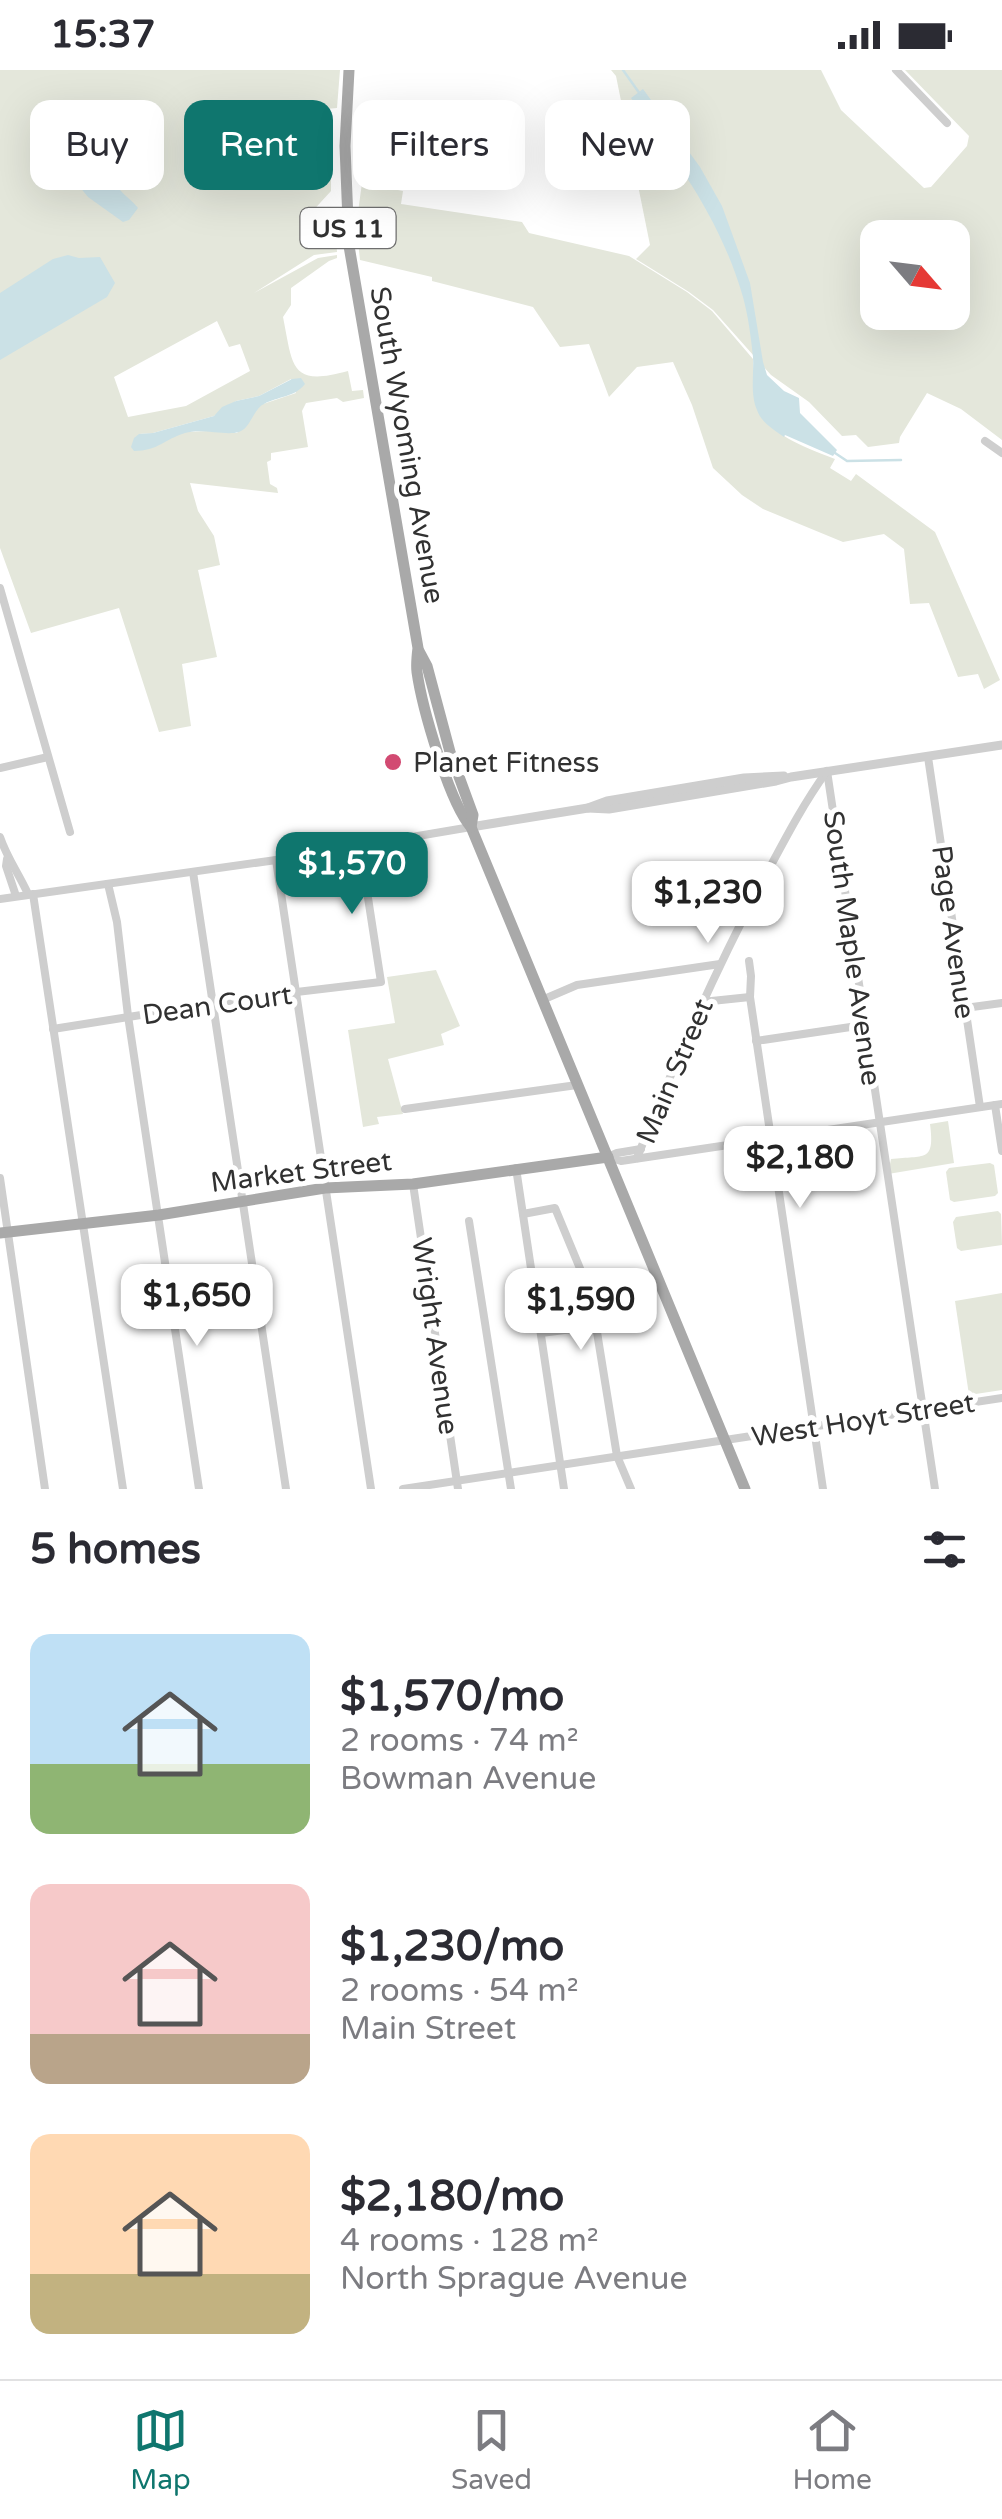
<!DOCTYPE html>
<meta charset="utf-8">
<style>
:root{--surface:#fff;--page:#f7f7f7;--text:#2b2b33;--muted:#7c7c81;--line:#e1e1e2;--accent:#0f766e}
body{margin:0;font-family:"Varela Round",sans-serif;background:var(--page);color:var(--text);height:100vh;display:flex;flex-direction:column;font-size:38px;white-space:nowrap}
*{box-sizing:border-box;margin:0}
p{font-size:32px;color:var(--muted)}
.icon{flex:none;width:55px;height:55px;fill:none;stroke:currentColor;stroke-width:2;stroke-linecap:round;stroke-linejoin:round}
.map{position:relative;height:1419px;overflow:hidden}
.details{display:flex;flex-direction:column;background:var(--surface);flex:1}
.details>*{flex:none}
.guide{position:absolute;left:30px;top:30px;width:942px;height:90px;display:flex;gap:20px}
.needle{width:65px;rotate:118deg}
.buttons{position:absolute;left:860px;top:150px;display:grid;gap:20px}
.buttons a{display:grid;place-items:center;width:110px;height:110px;border-radius:20px;background:var(--surface);box-shadow:0 10px 40px #0002;font-size:50px}
.price{position:absolute;translate:-50% -85px;padding:0 22px;border-radius:20px;background:#fff;color:#222;font-size:32px;line-height:65px;filter:drop-shadow(0 2px 5px #0008)}
.price::after{content:'';position:absolute;left:50%;top:60px;width:30px;height:22px;margin-left:-15px;background:inherit;clip-path:polygon(0 0,100% 0,50% 100%)}
.price.current{background:var(--accent);color:#fff}
ul{padding:0;list-style:none}
li{display:flex;align-items:center;gap:30px;height:250px;padding:0 30px}
li span{display:grid;place-items:center;flex:none;width:280px;height:200px;border-radius:20px;color:#555}
li>.icon{margin-inline-start:auto}
span .icon{width:120px;height:120px;fill:#fffc;stroke-width:1}
li b{font-size:42px}
h2{display:flex;justify-content:space-between;align-items:center;height:120px;padding:0 30px;font-size:42px}
.chip{padding:0 35px;border-radius:20px;background:var(--surface);box-shadow:0 10px 40px #0002;font-size:35px;line-height:90px}
.chip.current{background:var(--accent);color:#fff}
.status{display:flex;justify-content:space-between;align-items:center;height:70px;padding:0 50px;background:var(--surface);direction:ltr}
.status svg{height:28px;fill:currentColor}
.menu{display:flex;justify-content:space-around;align-items:center;height:140px;border-top:2px solid var(--line);background:var(--surface);font-size:28px;color:var(--muted)}
.menu a{display:grid;justify-items:center;gap:5px}
.menu .current{color:var(--accent)}
.map>svg:first-child{display:block}
</style>
<div class="status"><b>15:37</b><svg viewBox="0 0 49 12"><path d="M0 12V9h3v3zM5 12V6h3v6zM10 12V3h3v9zM15 12V0h3v12zM26 1h20v11H26zM47 4h2v5h-2z"/></svg></div>
<div class="map">
<svg width="1002" height="1419" viewBox="0 0 1002 1419">
<rect width="100%" height="100%" fill="#fff"/>
<g fill="#e4e7db" fill-rule="evenodd">
<path d="M0,0H340L337,38L315,40L316,101L331,102V121L309,145L306,151L333,144L358,142L362,113L403,121L401,134L522,152L529,163L629,186L687,222L712,241L753,289C753,357 777,367 835,389L830,398L851,411L856,404L935,462L1000,610L984,619L978,604L958,607L929,533L910,534L904,479L884,464L843,472L763,439L742,425L713,398L692,335L673,292L637,297L609,327L589,274L560,277L533,237L432,211V207L360,190L357,162L336,167L337,182L314,185L254,223L318,188L337,185V188L329,191L291,218V235L283,247C293,297 290,317 348,301L352,321L363,320L364,328L343,332L337,328L306,333L302,341L308,377L271,383V390L267,392L270,414L277,418L278,423L190,413L198,441L214,466L220,495L198,500L217,587L182,594L191,656L159,662L119,538L31,563L0,478ZM217,251L229,277L240,274L250,301L186,336L128,347L114,307ZM291,309L296,323L260,335L237,363L208,361L139,364L153,363L214,346L236,331L259,326Z"/>
<path d="M611,0H821L841,40L924,118L931,117L967,76L969,66L905,0H1002V370L961,339L927,323L900,367L899,373L868,377L856,365L842,366L809,332L771,305L713,240L689,222L636,189L650,175L616,6ZM878,168H952V242H878Z"/>
<polygon points="436,900 460,956 441,964 444,975 388,989 403,1044 377,1047 379,1054 363,1057 348,960 395,953 387,907"/>
<path d="M948,1051L954,1093L888,1104L891,1089C925,1085 935,1093 930,1054Z"/>
<polygon points="990,1093 994,1095 998,1123 995,1126 954,1132 950,1130 946,1102 949,1098"/>
<polygon points="998,1141 1001,1144 1002,1175 961,1181 957,1178 953,1152 956,1147"/>
<polygon points="1002,1223 1002,1320 969,1325 955,1231"/>
</g>
<g fill="#cbe1e6">
<path d="M643,19L700,97L722,136L750,213L763,292L767,305L784,321L799,328L800,343L837,380L833,386L785,365L784,367C774,360 761,352 757,340C750,324 754,304 753,287C751,267 748,245 743,227C720,148 678,93 631,28Z"/>
<path d="M91,93L117,98C108,117 128,125 138,138L129,150L123,152L88,127L79,116L81,100Z"/>
<polygon points="68,185 79,188 100,187 115,213 107,227 0,290 0,223 53,189"/>
<path d="M301,308L305,314C294,328 278,326 264,334C253,339 251,358 239,362C225,366 202,358 185,363C165,369 158,381 134,381L131,377L134,368L139,364L153,363L214,346L222,337L236,331L259,326L292,309Z"/>
</g>
<g fill="none" stroke-linecap="round" stroke-linejoin="round">
<g stroke="#cbe1e6" stroke-width="2.5">
<polyline points="623,0 640,24"/>
<polyline points="835,383 847,391 901,390"/>
</g>
<g stroke="#cecece" stroke-width="8">
<polyline points="896,0 947,53"/>
<polyline points="985,371 1002,383"/>
<polyline points="0,518 70,762"/>
<polyline points="928,687 980,1037"/>
<polyline points="0,698 48,687"/>
<polyline points="827,701 935,1419"/>
<path d="M0,767C7,788 19,804 28,824"/>
<polyline points="7,789 6,796 16,826"/>
<polyline points="276,790 371,1419"/>
<polyline points="193,802 286,1419"/>
<polyline points="108,814 117,852 128,946 199,1419"/>
<polyline points="33,824 123,1419"/>
<polyline points="0,829 276,790 471,757"/>
<polyline points="749,891 751,906 750,927 823,1419"/>
<polyline points="542,930 577,915 720,894"/>
<polyline points="702,932 750,927"/>
<polyline points="965,938 1002,933"/>
<polyline points="53,959 254,927 381,912 360,776"/>
<polyline points="756,971 864,955"/>
<polyline points="995,1035 1002,1081"/>
<polyline points="405,1039 577,1015"/>
<polyline points="608,1087 621,1091 1002,1034"/>
<polyline points="608,1087 617,1083 641,1079"/>
<path d="M637,1088C674,994 714,903 761,814C782,775 801,737 827,701"/>
<polyline points="516,1098 564,1419"/>
<polyline points="0,1108 45,1419"/>
<polyline points="413,1114 458,1419"/>
<polyline points="523,1144 555,1138 591,1225 617,1386 631,1419"/>
<polyline points="469,1151 511,1419"/>
<polyline points="541,1263 596,1256"/>
<polyline points="403,1419 1002,1328"/>
</g>
<g stroke="#cecece" stroke-width="9">
<polyline points="588,738 609,739 776,711 791,707 1002,675"/>
<polyline points="471,757 588,738 607,731 744,708 784,706"/>
</g>
<g stroke="#a9a9a9" stroke-width="11">
<path d="M349,0L345,76L349,176L418,578C417,586 416,594 417,602C422,637 449,732 471,757L745,1419"/>
<polyline points="419,581 427,596 450,682 473,745 471,757"/>
<polyline points="0,1163 159,1145 325,1118 413,1114 608,1087"/>
</g>
</g>
<circle fill="#d24a72" stroke="#fff" stroke-width="4" cx="393" cy="692" r="10"/>
<g text-anchor="middle" stroke-width="10" stroke-linejoin="round" paint-order="stroke">
<rect fill="#fff" stroke="#6f6f6f" stroke-width="2.5" x="300.5" y="138" width="95" height="40" rx="8"/>
<g font-size="25" font-weight="bold" fill="#313131">
<text x="348" y="167">US 11</text>
</g>
<g font-size="28" fill="#313131" stroke="#fff">
<text transform="translate(408 375) rotate(80)" y="10">South Wyoming Avenue</text>
<text transform="translate(954 862) rotate(82)" y="10">Page Avenue</text>
<text transform="translate(853 878) rotate(82)" y="10">South Maple Avenue</text>
<text transform="translate(217 934) rotate(-8)" y="10">Dean Court</text>
<text transform="translate(674 1001) rotate(-67)" y="10">Main Street</text>
<text transform="translate(301 1101) rotate(-7)" y="10">Market Street</text>
<text transform="translate(436 1266) rotate(82)" y="10">Wright Avenue</text>
<text transform="translate(863 1349) rotate(-9)" y="10">West Hoyt Street</text>
</g>
<g font-size="28" fill="#313131" stroke="#fff" text-anchor="start">
<text x="413" y="702">Planet Fitness</text>
</g>
</g>
</svg>
<div class="buttons">
<a><svg class="needle" viewBox="-14 -14 28 28"><path d="M0-13l5 13h-10z" fill="#e53935"/><path d="M0 13l5-13h-10z" fill="#7c7c81"/></svg></a>
</div>
<b class="price current" style="left:352px;top:847px">$1,570</b>
<b class="price" style="left:708px;top:876px">$1,230</b>
<b class="price" style="left:800px;top:1141px">$2,180</b>
<b class="price" style="left:197px;top:1279px">$1,650</b>
<b class="price" style="left:581px;top:1283px">$1,590</b>
<div class="guide">
<a class="chip">Buy</a>
<a class="chip current">Rent</a>
<a class="chip">Filters</a>
<a class="chip">New</a>
</div>
</div>
<section class="details">
<h2>5 homes<svg class="icon" aria-label="filters" viewBox="0 0 24 24"><path d="M4 7h16M4 17h16"/><circle cx="9" cy="7" r="2"/><circle cx="15" cy="17" r="2"/></svg></h2>
<ul>
<li><span style="background:linear-gradient(#bfe0f5 65%,#8fb573 0)"><svg class="icon" aria-label="home" viewBox="0 0 24 24"><path d="M3 11l9-7 9 7M6 9v11h12V9"/></svg></span><div><b>$1,570/mo</b><p>2 rooms · 74 m²</p><p>Bowman Avenue</p></div></li>
<li><span style="background:linear-gradient(#f6c9c9 75%,#b9a48a 0)"><svg class="icon" aria-label="home" viewBox="0 0 24 24"><path d="M3 11l9-7 9 7M6 9v11h12V9"/></svg></span><div><b>$1,230/mo</b><p>2 rooms · 54 m²</p><p>Main Street</p></div></li>
<li><span style="background:linear-gradient(#ffd9b3 70%,#c2b280 0)"><svg class="icon" aria-label="home" viewBox="0 0 24 24"><path d="M3 11l9-7 9 7M6 9v11h12V9"/></svg></span><div><b>$2,180/mo</b><p>4 rooms · 128 m²</p><p>North Sprague Avenue</p></div></li>
</ul>
</section>
<nav class="menu">
<a class="current"><svg class="icon" aria-label="map" viewBox="0 0 24 24"><path d="M3 6l6-2 6 2 6-2v14l-6 2-6-2-6 2zM9 4v14M15 6v14"/></svg>Map</a>
<a><svg class="icon" aria-label="saved" viewBox="0 0 24 24"><path d="M7 4h10v16l-5-4-5 4z"/></svg>Saved</a>
<a><svg class="icon" aria-label="home" viewBox="0 0 24 24"><path d="M3 11l9-7 9 7M6 9v11h12V9"/></svg>Home</a>
</nav>
